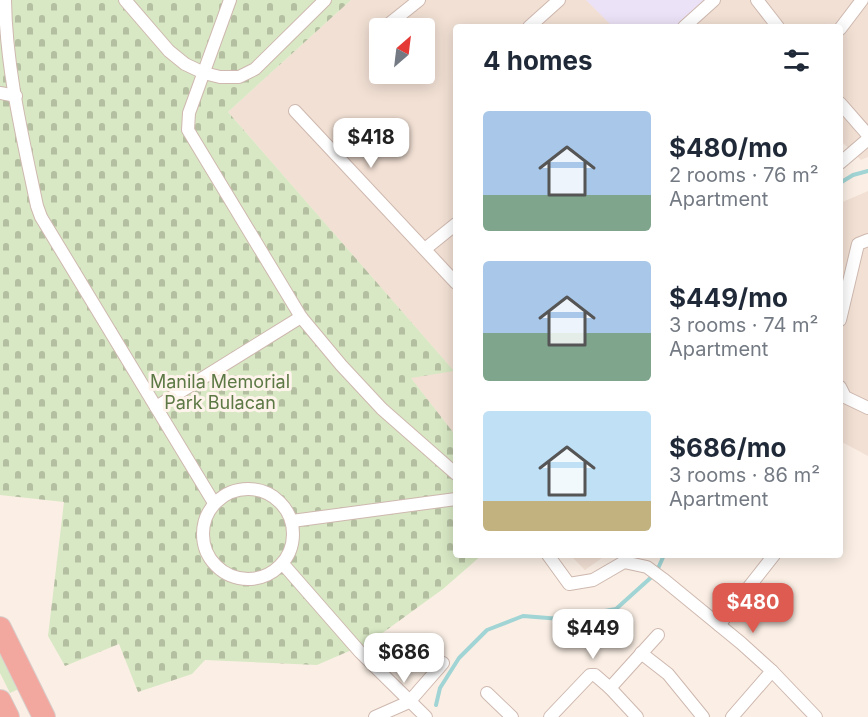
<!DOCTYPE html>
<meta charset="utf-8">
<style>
:root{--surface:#fff;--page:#f2f2f3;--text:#1f2937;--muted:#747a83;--accent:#de5b51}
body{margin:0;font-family:Inter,sans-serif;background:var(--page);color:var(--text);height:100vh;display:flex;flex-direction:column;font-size:22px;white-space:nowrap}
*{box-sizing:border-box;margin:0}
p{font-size:20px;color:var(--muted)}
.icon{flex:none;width:33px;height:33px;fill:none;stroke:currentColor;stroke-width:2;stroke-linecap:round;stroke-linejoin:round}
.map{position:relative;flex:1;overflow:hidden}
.sheet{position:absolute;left:453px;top:24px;width:390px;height:534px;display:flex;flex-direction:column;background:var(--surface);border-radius:6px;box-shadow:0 3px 15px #0003}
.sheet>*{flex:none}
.needle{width:39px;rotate:28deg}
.fabs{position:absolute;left:369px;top:18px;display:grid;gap:12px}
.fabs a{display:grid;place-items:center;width:66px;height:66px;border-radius:6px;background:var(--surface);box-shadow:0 3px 15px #0003;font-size:30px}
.price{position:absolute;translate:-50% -51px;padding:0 14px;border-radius:12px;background:#fff;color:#222;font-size:20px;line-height:39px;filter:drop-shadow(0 2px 3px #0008)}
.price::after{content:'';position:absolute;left:50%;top:36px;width:18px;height:14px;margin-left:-9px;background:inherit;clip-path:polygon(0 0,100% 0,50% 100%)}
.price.active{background:var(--accent);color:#fff}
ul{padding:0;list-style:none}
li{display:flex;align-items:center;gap:18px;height:150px;padding:0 30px}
li span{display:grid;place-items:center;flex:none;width:168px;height:120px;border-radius:6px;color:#555}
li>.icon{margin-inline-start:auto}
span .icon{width:72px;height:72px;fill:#fffc;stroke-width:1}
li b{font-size:26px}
h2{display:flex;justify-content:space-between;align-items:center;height:72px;padding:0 30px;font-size:26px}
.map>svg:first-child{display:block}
</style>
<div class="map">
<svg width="868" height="717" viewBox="0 0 868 717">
<defs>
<pattern id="cemetery-stones" width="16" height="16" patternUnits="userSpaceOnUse" patternTransform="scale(1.5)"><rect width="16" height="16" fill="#d8e8c4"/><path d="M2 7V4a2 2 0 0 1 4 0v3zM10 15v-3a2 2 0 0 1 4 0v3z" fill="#b4bfa1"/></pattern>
</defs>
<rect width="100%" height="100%" fill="#fbefe5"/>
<g fill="#f2e0d4" fill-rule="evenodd">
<path d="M351,0H868V157L861,160L840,140V27H456V436L410,377L453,370L228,112ZM380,28H424V74H380Z"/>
<polygon points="868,191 868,456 840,441 840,203"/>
<polygon points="570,555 606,555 585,570"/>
</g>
<polygon fill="#ece2f7" points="586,0 710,0 677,27 613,27"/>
<polygon fill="#d8e8c4" points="0,645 21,688 10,693 0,673"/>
<polygon fill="url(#cemetery-stones)" points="0,0 351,0 228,112 454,371 411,378 456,436 456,555 482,555 443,589 370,642 317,665 205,660 192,674 138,692 119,644 65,666 48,636 64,502 0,495"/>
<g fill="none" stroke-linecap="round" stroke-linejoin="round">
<g stroke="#a1d4d4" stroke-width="4">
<polyline points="840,183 853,175 868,171"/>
<polyline points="436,705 440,688 459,658 487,630 523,616 561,619 616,609 656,573 664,555"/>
</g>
<defs>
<g id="street">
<path d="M5,0C6,69 23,139 37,206L41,217L214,503"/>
<polyline points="125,0 169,51 185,64 204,73 220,77 239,77 255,69 325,0"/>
<polyline points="230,0 189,113 188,130 301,317 341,365 382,409 456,474"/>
<polyline points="757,0 778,27"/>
<polyline points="529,27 559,0"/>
<polyline points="684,27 714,0"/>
<polyline points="384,28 419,0"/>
<polyline points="840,29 862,0"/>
<polyline points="0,93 16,96"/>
<polyline points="840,103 868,135"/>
<polyline points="295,111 456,283"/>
<polyline points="840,163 868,139"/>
<polyline points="425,249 456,224"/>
<polyline points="840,320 858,244 868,240"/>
<polyline points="840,387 845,397 868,408"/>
<polyline points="156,407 301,317"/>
<circle cx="248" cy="534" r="45"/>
<polyline points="292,521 456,499"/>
<polyline points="548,555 569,584 593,580 624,562 647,567 663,579 741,643 772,671 816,717"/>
<polyline points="283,564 360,652 426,717"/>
<polyline points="719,625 774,555"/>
<polyline points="641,653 668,674 703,717"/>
<polyline points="610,688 658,635"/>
<polyline points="487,693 512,717"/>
<polyline points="375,717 409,702 443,663"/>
<polyline points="550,717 590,675 595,675 610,688 637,717"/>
<polyline points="732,717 772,671"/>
</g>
<g id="highway">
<polyline points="0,628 44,717"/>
<polyline points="0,701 8,717"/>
</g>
</defs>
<use href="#street" stroke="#ceb8af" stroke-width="14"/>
<use href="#highway" stroke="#d8cfcd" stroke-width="24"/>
<use href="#street" stroke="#fff" stroke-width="12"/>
<use href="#highway" stroke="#f2a89f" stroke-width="22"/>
</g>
<g text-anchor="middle" stroke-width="6" stroke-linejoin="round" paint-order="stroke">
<g font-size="18" fill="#5c7844" stroke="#fef4eb">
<text x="220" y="388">Manila Memorial<tspan x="220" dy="21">Park Bulacan</tspan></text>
</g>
</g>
</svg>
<div class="fabs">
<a><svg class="needle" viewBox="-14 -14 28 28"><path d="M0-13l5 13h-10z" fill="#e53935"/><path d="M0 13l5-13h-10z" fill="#747a83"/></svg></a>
</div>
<b class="price" style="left:371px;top:169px">$418</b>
<b class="price active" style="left:753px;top:634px">$480</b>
<b class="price" style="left:593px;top:660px">$449</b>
<b class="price" style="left:404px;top:684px">$686</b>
<section class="sheet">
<h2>4 homes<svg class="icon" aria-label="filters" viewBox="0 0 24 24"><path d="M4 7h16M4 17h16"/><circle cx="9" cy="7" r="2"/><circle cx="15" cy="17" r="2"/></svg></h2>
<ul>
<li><span style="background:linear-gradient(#a9c7e8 70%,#7fa58c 0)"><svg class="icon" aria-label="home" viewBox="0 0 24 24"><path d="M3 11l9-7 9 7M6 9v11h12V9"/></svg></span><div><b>$480/mo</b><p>2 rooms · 76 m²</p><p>Apartment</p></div></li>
<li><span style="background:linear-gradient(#a9c7e8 60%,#7fa58c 0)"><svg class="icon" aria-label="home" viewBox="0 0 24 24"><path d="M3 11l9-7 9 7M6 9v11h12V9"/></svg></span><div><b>$449/mo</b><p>3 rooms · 74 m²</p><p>Apartment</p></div></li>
<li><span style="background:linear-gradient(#bfe0f5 75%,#c2b280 0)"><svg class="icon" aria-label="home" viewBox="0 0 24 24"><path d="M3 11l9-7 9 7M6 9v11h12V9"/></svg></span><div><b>$686/mo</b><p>3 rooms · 86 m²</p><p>Apartment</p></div></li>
</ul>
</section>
</div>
